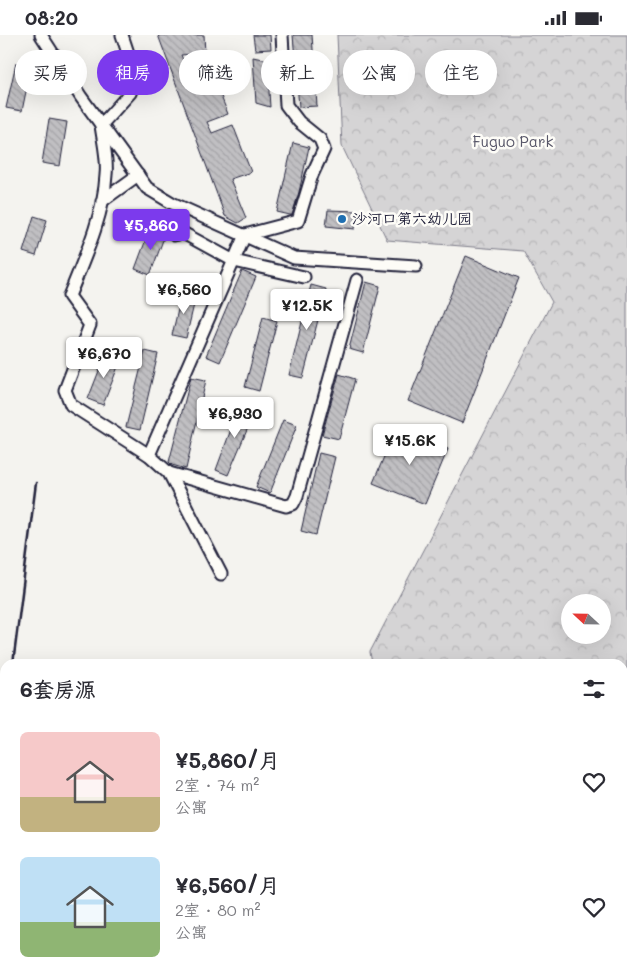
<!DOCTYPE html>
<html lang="zh">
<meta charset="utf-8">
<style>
:root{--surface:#fff;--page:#f7f7f7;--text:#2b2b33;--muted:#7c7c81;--accent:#7c3aed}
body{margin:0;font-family:Mali,"LXGW WenKai TC",sans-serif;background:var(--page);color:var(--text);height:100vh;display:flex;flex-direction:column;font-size:19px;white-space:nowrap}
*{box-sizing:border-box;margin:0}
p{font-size:16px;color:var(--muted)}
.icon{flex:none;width:28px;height:28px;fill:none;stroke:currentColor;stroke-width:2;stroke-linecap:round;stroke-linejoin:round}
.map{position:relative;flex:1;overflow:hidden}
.side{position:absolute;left:0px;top:624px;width:628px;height:321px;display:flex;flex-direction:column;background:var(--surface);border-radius:15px 15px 0 0;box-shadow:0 5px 20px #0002}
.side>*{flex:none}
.banner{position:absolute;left:15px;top:15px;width:598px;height:45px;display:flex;gap:10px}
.needle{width:32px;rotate:292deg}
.controls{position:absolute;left:561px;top:559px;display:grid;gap:10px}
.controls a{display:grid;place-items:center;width:50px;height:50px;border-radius:50%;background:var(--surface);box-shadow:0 5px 20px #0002;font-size:25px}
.price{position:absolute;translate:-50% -42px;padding:0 11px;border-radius:5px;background:#fff;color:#222;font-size:16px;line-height:32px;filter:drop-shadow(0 1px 2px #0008)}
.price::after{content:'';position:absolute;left:50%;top:30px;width:15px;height:11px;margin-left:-8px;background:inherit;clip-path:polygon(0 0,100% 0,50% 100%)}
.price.on{background:var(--accent);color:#fff}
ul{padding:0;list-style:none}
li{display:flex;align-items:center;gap:15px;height:125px;padding:0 20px}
li span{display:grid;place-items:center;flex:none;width:140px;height:100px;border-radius:8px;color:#555}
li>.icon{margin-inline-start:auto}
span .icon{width:60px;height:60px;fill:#fffc;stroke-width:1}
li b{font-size:21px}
h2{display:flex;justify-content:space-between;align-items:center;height:60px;padding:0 20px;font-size:21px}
.chip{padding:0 18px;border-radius:22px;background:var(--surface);box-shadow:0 5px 20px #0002;font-size:18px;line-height:45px}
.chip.on{background:var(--accent);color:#fff}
.status{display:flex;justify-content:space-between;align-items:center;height:35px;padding:0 25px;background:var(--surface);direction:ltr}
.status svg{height:14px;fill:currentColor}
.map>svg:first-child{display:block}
</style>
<div class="status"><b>08:20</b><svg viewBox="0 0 49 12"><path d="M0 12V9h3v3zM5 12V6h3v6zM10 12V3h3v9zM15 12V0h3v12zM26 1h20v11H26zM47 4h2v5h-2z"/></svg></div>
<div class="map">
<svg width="627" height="944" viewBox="0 0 627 944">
<defs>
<pattern id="forest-crowns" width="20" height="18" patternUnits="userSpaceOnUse" patternTransform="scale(1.25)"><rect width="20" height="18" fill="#d5d4d5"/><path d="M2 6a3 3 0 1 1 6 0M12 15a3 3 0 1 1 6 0" fill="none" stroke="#b7b6b8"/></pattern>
<pattern id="building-back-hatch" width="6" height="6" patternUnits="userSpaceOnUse" patternTransform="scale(1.25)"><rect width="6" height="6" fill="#c0bfc2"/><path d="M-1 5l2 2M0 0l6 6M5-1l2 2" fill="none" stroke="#a5a4a8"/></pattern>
</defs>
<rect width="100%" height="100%" fill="#f4f3ef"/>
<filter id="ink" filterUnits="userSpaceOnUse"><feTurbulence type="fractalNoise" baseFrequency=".02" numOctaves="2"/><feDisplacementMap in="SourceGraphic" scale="10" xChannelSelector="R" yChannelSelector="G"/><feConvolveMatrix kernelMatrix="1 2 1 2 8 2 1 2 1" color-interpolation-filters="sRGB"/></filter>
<g filter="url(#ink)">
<path fill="url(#forest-crowns)" stroke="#7c7b88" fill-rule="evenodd" d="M337,0H627V885L623,887L622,629H372L370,617L552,267L523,216L387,205L342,111ZM570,568H602V600H570Z"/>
<g fill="url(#building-back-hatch)" stroke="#22223b">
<polygon points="158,0 204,0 205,18 181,20 189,39 209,31 228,79 207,87 212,98 233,90 251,137 230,144 246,183 238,188 225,181"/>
<polygon points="253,0 270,0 271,14 255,15"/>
<polygon points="293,0 312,0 317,71 299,72"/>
<polygon points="253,22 267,25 270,72 256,68"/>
<polygon points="16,28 31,32 22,76 6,73"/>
<polygon points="49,84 67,87 60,131 42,128"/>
<polygon points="293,108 309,112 299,157 292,180 290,180 277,177"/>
<polygon points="328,175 357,176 355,194 326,191"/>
<polygon points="34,181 47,185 36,221 23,217"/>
<polygon points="151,191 166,197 150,240 135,234"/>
<polygon points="466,221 519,243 462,388 408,366"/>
<polygon points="242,236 256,242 220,327 206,321"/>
<polygon points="366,247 380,251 363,318 349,314"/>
<polygon points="311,250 326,254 303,343 289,340"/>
<polygon points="182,258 196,261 186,303 172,300"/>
<polygon points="263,282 277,286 259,356 245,352"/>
<polygon points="145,316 158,319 140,395 126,392"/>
<polygon points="106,318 121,324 103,370 88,364"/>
<polygon points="339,339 355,344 339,404 322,400"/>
<polygon points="191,342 206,345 186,434 172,430 169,427"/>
<polygon points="240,370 255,376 228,440 216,435"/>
<polygon points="283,385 297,390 270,458 256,452"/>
<polygon points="396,393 448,414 425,469 373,448"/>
<polygon points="319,418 335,422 316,500 301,496"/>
</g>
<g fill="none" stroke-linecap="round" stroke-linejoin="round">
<defs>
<g id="minor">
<polyline points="41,0 81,62 147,153 172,168 294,223 416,231"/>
<path d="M122,0L136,42L130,58L101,90C103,106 108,124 106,140C104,180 84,224 69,261L90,290L65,355L71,370L149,420L169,438L221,539"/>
<polyline points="102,166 138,140"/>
<polyline points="174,200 183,198 234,226 304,242"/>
<polyline points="149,420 245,200 298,186 312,140 324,114 320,104 299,87 286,70 282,0"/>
<polyline points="169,438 286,471 293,469 297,461 357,245"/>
<polyline points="622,900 627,897"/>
<polyline points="622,933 627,937"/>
<polyline points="89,944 90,940"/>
<polyline points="234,944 234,940"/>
<polyline points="449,944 449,940"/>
</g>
</defs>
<use href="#minor" stroke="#22223b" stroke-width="15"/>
<use href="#minor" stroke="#fdfcf7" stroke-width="11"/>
<g stroke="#22223b" stroke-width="2.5">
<polyline points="13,629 36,448"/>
<polyline points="5,704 2,734 5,768"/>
<polyline points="0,817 5,830"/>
<polyline points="25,940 26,944"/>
</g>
</g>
</g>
<circle fill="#1f6fb2" stroke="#fdfcf7" stroke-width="2" cx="342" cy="184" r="5"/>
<g text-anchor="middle" stroke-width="5" stroke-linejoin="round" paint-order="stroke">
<g font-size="15" fill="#585769" stroke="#fdfcf7">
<text x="513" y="112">Fuguo Park</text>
</g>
<g font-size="15" fill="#22223b" stroke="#fdfcf7" text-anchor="start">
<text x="352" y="189">沙河口第六幼儿园</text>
</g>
</g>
</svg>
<div class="controls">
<a><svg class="needle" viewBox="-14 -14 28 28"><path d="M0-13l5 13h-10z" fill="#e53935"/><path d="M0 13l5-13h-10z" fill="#7c7c81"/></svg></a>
</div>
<b class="price on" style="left:151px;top:216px">¥5,860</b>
<b class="price" style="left:184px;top:280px">¥6,560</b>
<b class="price" style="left:307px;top:296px">¥12.5K</b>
<b class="price" style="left:104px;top:344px">¥6,670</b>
<b class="price" style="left:235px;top:404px">¥6,930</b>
<b class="price" style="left:410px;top:431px">¥15.6K</b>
<div class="banner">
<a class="chip">买房</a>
<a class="chip on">租房</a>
<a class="chip">筛选</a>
<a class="chip">新上</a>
<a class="chip">公寓</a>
<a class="chip">住宅</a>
</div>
<section class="side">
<h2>6套房源<svg class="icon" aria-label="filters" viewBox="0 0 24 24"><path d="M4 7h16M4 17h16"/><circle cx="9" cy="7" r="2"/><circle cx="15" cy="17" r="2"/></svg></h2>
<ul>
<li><span style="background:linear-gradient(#f6c9c9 65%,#c2b280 0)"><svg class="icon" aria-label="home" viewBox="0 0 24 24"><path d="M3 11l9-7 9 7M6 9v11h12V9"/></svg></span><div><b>¥5,860/月</b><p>2室 · 74 m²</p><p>公寓</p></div><svg class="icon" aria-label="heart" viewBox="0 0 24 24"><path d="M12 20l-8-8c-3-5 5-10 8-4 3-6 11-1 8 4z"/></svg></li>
<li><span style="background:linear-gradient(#bfe0f5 65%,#8fb573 0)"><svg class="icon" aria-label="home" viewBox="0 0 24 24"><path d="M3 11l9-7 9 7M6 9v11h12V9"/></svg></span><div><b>¥6,560/月</b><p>2室 · 80 m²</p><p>公寓</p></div><svg class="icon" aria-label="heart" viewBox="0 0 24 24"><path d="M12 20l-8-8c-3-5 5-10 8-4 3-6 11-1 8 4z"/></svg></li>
</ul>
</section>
</div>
